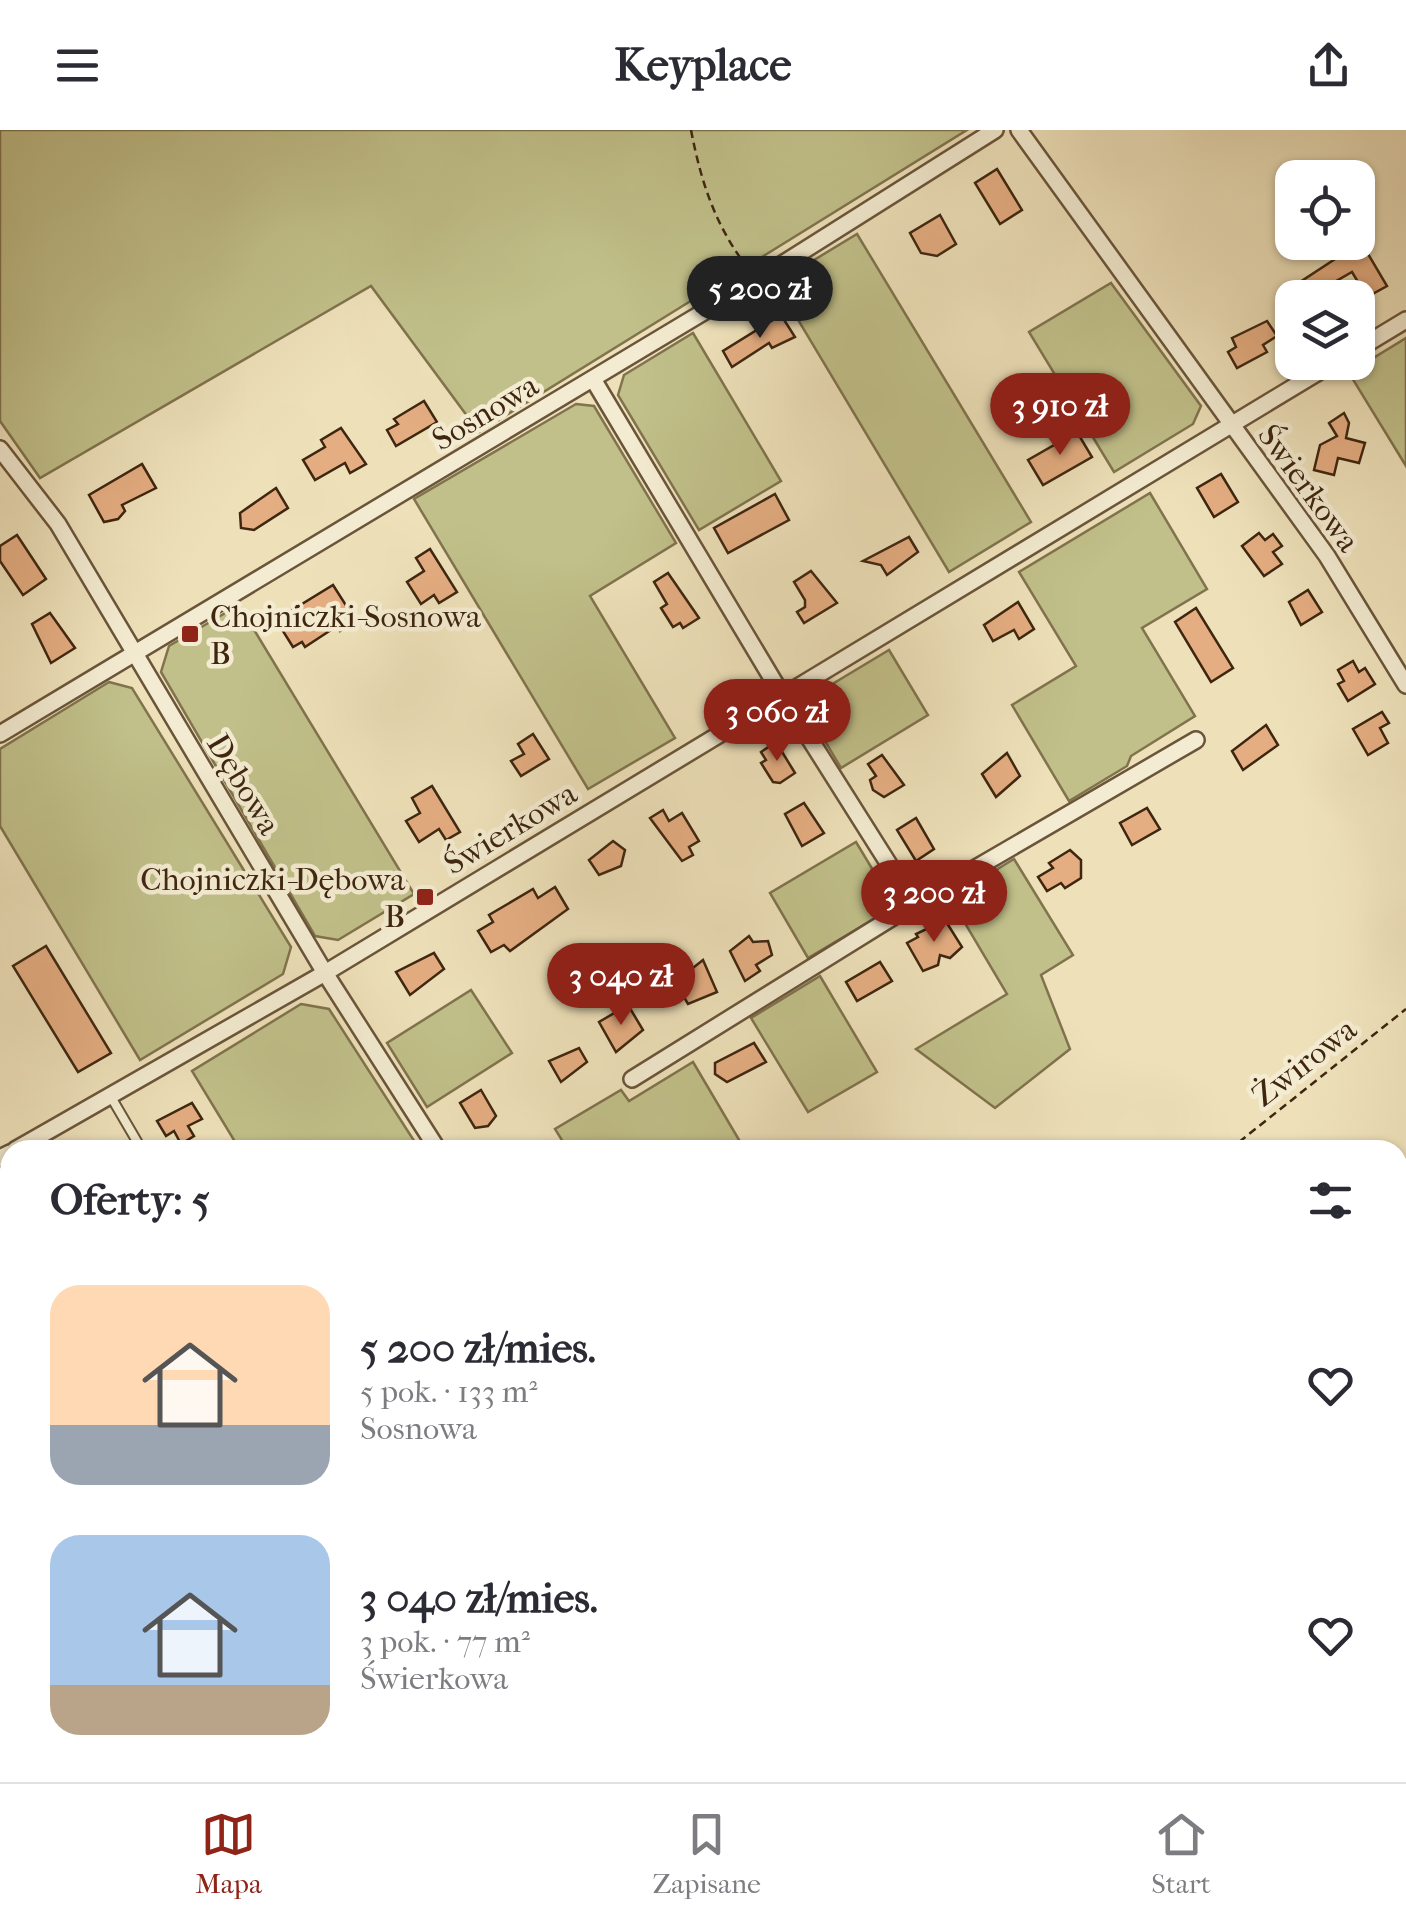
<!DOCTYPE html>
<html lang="pl">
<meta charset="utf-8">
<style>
:root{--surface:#fff;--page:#f2f2f3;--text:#2b2b33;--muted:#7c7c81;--line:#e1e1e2;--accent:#8f2418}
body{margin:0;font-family:"IM FELL French Canon",serif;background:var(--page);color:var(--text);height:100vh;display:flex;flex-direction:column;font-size:38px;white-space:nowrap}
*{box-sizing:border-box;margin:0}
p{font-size:32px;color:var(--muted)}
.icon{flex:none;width:55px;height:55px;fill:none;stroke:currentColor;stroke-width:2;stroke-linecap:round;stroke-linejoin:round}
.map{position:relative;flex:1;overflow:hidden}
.drawer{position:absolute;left:0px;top:1010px;width:1408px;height:642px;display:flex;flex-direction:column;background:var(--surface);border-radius:30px 30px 0 0;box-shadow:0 2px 8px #0004}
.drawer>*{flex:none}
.tools{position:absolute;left:1275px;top:30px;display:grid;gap:20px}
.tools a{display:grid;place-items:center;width:100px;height:100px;border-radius:20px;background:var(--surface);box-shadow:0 2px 8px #0004;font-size:50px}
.price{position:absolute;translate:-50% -85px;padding:0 22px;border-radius:35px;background:var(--accent);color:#fff;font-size:32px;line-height:65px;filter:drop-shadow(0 2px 5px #0008)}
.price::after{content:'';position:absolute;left:50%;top:60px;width:30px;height:22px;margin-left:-15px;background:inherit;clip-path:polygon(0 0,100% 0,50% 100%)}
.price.selected{background:#222;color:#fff}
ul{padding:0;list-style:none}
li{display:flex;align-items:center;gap:30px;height:250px;padding:0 50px}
li span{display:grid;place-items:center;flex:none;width:280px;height:200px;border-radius:30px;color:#555}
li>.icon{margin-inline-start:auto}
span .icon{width:120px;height:120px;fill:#fffc;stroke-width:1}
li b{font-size:42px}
h2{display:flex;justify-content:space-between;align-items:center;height:120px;padding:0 50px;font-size:42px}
header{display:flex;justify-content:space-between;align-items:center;height:130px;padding:0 50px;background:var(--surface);font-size:45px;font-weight:700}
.tabs{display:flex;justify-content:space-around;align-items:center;height:140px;border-top:2px solid var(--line);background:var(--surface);font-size:28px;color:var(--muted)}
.tabs a{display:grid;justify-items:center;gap:5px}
.tabs .selected{color:var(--accent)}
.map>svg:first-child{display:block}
</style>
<header><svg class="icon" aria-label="menu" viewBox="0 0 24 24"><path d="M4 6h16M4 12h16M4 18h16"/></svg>Keyplace<svg class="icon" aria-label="share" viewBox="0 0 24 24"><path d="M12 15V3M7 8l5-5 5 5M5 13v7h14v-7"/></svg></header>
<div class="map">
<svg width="1406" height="1652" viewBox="0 0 1406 1652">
<rect width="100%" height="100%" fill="#eee1ba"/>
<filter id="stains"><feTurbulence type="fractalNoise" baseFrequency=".002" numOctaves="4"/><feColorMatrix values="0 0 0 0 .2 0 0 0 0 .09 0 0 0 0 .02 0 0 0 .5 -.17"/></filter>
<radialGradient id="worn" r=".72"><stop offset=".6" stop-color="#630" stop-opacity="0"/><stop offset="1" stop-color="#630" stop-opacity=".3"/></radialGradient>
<g fill="#c1c08a" stroke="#80734d" stroke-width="2.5">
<polygon points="0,0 967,0 479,302 371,156 40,348 0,291"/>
<polygon points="857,104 1031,392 949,442 776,153"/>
<polygon points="1111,153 1201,276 1193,294 1114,342 1029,202"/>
<polygon points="693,203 781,351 699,400 618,265 624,245"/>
<polygon points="1406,208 1406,336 1349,243"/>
<polygon points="576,274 594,276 676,413 590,466 675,608 588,659 414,369"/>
<polygon points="1150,363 1207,459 1142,498 1195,586 1131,626 1127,636 1069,671 1012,575 1076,536 1019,442"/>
<polygon points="239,475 414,764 338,810 315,806 161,542 169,516"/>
<polygon points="889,520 928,585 841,638 809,584 819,562"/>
<polygon points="109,552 132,558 291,817 283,844 140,930 0,696 0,619"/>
<polygon points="856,712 888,765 884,783 808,828 770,763"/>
<polygon points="1014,729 1073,825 1041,845 1070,919 995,978 916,919 1007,864 950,768"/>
<polygon points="820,846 877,942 808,982 751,888"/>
<polygon points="471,860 512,923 427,977 387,913"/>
<polygon points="301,874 329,879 420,1020 275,1020 270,1012 256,1020 240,1020 192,941"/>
<polygon points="693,932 745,1020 568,1020 555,999 621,960 629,971"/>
<polygon points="10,1267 10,1404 0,1388 0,1273"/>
</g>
<g fill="#e5ae82" stroke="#3e2610" stroke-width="2.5">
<polygon points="997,39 1022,80 1000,94 975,53"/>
<polygon points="940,85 956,114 937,126 921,123 910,103"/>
<polygon points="1361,112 1387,156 1367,167 1352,142 1319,161 1323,168 1297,168 1291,158"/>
<polygon points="781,185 795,207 772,218 769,213 732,237 723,221"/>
<polygon points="1267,191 1277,206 1263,215 1267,222 1237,238 1228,222 1236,217 1232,208"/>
<polygon points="424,271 437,292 396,316 387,300 398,294 394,289"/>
<polygon points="1344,283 1349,293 1346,308 1365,313 1359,333 1338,328 1334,345 1314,340 1320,315 1337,306 1329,293"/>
<polygon points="341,298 366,334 350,343 345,333 315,350 303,330 325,317 321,310"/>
<polygon points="1077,302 1092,327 1043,355 1028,330"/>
<polygon points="142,334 156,358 122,375 125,381 118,389 104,392 89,365"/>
<polygon points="1221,344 1238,372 1214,387 1197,358"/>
<polygon points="276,358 288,378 254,400 241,398 240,383"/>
<polygon points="775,364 789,390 728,423 714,398"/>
<polygon points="1259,403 1265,410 1273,404 1282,416 1273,422 1282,434 1264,446 1242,416"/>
<polygon points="17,405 46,449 23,465 0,431 0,416"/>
<polygon points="909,407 918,422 887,445 881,435 863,431"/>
<polygon points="430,419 457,462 439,473 434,465 421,474 407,452 424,441 416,428"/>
<polygon points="811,441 837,473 804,493 797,482 805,477 805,470 794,452"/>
<polygon points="668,443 699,488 683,498 680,493 673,497 661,478 667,474 654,452"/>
<polygon points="333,455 356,491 340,501 337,496 305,517 302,512 293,517 276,490"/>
<polygon points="1308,460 1322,482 1301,495 1289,472"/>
<polygon points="1018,472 1034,499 1019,509 1014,500 993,511 984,495"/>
<polygon points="1196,478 1233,538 1211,552 1175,492"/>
<polygon points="50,483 75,518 51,533 32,494"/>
<polygon points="1353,531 1359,542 1365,538 1375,554 1348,571 1338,554 1344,551 1338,540"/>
<polygon points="1382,582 1389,593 1380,598 1388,613 1368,625 1353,599"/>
<polygon points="1266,595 1278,615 1243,640 1232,621"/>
<polygon points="533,604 549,629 521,646 511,631 524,624 518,614"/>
<polygon points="776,612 795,643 780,653 773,652 761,633 766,630 761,622"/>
<polygon points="1007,623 1020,646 996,667 982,644"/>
<polygon points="882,625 904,655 884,667 873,660 870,650 876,646 868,634"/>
<polygon points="432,656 460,702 446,710 439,699 419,712 406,691 420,683 412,668"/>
<polygon points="804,673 824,703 802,716 785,684"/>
<polygon points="1147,678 1160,699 1132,715 1120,693"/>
<polygon points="663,680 669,691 682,683 699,711 689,717 693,725 682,731 650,688"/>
<polygon points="916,688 934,719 916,731 897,700"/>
<polygon points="613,711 625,720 621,736 599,745 589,730"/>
<polygon points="1070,720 1081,730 1081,748 1065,758 1061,753 1047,761 1038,747 1053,738 1049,733"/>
<polygon points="555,757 568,779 510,821 504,815 491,822 478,801 493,792 489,785 533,759 538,768"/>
<polygon points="945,790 962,817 950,828 940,825 938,835 923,841 907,813 918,807 916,804"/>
<polygon points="749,806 753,812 768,811 772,825 756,835 760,841 745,851 730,821"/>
<polygon points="46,816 111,923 78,942 13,836"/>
<polygon points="434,823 444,839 410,865 396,842"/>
<polygon points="703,830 717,862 688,874 675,852"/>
<polygon points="880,832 892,851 857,871 846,852"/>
<polygon points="628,875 643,900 616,922 599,892"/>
<polygon points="754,913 766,932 727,952 715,944 715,933"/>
<polygon points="579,918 587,932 561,952 549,931"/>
<polygon points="481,960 496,986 488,996 475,998 460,973"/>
<polygon points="192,973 202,989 188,996 194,1006 181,1014 174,1001 166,1006 157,991"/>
</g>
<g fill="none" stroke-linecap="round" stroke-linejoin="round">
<defs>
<polyline id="service" points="111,967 142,1020"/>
<g id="minor">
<polyline points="1019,0 1327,426 1406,555"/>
<polyline points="1358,219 1406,190"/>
<polyline points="593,249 782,565 914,774"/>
<polyline points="0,319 58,394 325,843 438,1020"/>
<polyline points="0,604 757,150 995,0"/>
<polyline points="632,949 914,774 1196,610"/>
<polyline points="15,1020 325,843 1335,232"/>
<polyline points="0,1028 10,1023"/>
<polyline points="0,1403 10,1419"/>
</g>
</defs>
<use href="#service" stroke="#6a553a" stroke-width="12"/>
<use href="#minor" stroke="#6a553a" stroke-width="20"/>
<g stroke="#3e2610" stroke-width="2.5" stroke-dasharray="8 5" stroke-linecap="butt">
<path d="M691,0C701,52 715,95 747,137"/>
<polyline points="1229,1020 1406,879"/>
</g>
<use href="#service" stroke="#f4ecd2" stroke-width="8"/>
<use href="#minor" stroke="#f4ecd2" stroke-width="15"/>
</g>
<g fill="#8f2418" stroke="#f4ecd2" stroke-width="4">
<rect x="180" y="494" width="20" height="20" rx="5"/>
<rect x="415" y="757" width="20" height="20" rx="5"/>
</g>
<g text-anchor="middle" stroke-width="9" stroke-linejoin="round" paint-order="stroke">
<g font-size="32" fill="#3e2610" stroke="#f4ecd2">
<text transform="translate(485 282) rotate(-31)" y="11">Sosnowa</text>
<text transform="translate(1309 358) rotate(54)" y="11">Świerkowa</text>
<text transform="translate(244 654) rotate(59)" y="11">Dębowa</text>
<text transform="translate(510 698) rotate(-31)" y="11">Świerkowa</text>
<text transform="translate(1304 932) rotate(-38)" y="11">Żwirowa</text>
</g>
<g font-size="32" fill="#3e2610" stroke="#f4ecd2" text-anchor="start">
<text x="210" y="497">Chojniczki-Sosnowa<tspan x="210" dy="37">B</tspan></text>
<text x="405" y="760" text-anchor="end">Chojniczki-Dębowa<tspan x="405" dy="37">B</tspan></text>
</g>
</g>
<rect width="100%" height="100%" filter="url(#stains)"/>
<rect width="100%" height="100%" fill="url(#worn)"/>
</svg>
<div class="tools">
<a><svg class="icon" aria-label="locate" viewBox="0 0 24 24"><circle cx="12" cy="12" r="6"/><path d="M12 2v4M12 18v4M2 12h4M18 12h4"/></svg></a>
<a><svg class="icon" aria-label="layers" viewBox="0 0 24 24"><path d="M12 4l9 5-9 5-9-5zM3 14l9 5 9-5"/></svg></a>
</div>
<b class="price selected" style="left:760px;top:211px">5 200 zł</b>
<b class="price" style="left:1060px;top:328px">3 910 zł</b>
<b class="price" style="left:777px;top:634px">3 060 zł</b>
<b class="price" style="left:934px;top:815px">3 200 zł</b>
<b class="price" style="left:621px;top:898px">3 040 zł</b>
<section class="drawer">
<h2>Oferty: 5<svg class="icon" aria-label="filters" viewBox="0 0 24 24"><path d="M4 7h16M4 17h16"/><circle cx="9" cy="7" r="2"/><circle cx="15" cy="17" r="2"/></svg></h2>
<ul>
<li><span style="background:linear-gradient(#ffd9b3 70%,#9aa5b1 0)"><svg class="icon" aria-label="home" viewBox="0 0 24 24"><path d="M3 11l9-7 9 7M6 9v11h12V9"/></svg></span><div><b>5 200 zł/mies.</b><p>5 pok. · 133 m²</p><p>Sosnowa</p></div><svg class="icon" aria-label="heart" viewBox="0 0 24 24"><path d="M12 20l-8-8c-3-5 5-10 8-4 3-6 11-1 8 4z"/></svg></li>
<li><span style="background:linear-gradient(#a9c7e8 75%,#b9a48a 0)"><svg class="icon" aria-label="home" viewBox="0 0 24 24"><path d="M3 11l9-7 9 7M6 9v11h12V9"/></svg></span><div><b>3 040 zł/mies.</b><p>3 pok. · 77 m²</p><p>Świerkowa</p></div><svg class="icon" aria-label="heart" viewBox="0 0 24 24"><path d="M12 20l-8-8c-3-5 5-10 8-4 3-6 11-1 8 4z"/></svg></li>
</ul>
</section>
</div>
<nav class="tabs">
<a class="selected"><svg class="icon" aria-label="map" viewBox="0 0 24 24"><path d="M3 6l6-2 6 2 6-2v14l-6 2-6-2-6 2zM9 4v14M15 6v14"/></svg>Mapa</a>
<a><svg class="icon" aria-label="saved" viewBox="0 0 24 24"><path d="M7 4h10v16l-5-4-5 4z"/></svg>Zapisane</a>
<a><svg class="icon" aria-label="home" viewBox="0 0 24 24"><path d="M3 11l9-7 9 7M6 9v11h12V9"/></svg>Start</a>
</nav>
